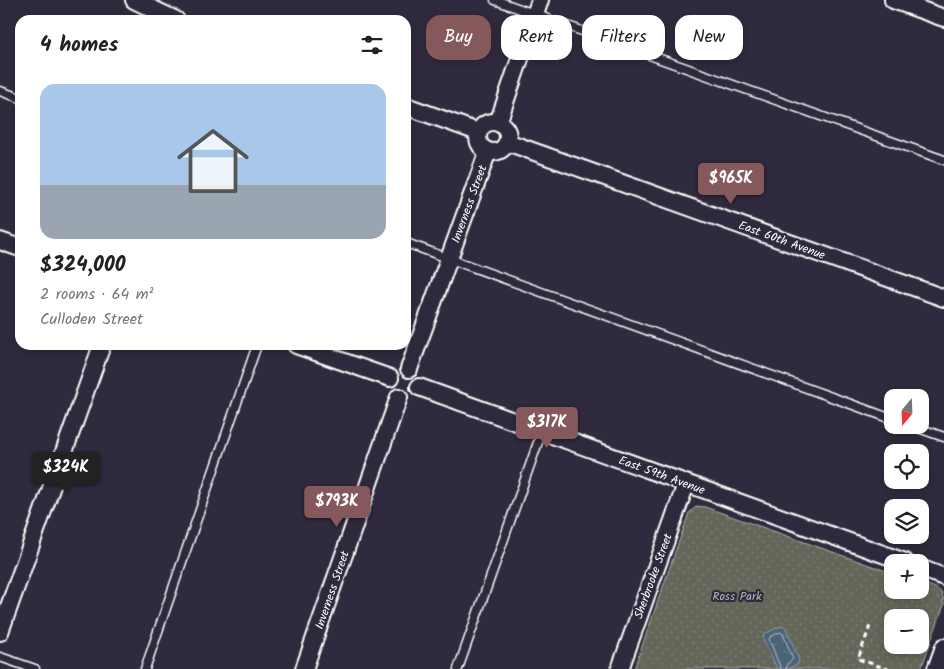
<!DOCTYPE html>
<meta charset="utf-8">
<style>
:root{--surface:#fff;--page:#f6f6f6;--text:#222;--muted:#767676;--accent:#85585c}
body{margin:0;font-family:Kalam,sans-serif;background:var(--page);color:var(--text);height:100vh;display:flex;flex-direction:column;font-size:19px;white-space:nowrap}
*{box-sizing:border-box;margin:0}
p{font-size:16px;color:var(--muted)}
.icon{flex:none;width:28px;height:28px;fill:none;stroke:currentColor;stroke-width:2;stroke-linecap:round;stroke-linejoin:round}
.map{position:relative;flex:1;overflow:hidden}
.details{position:absolute;left:15px;top:15px;width:396px;height:335px;display:flex;flex-direction:column;background:var(--surface);border-radius:15px;box-shadow:0 2px 8px #0003}
.details>*{flex:none}
.top-card{position:absolute;left:426px;top:15px;width:442px;height:45px;display:flex;gap:10px}
.needle{width:32px;rotate:199deg}
.fabs{position:absolute;left:884px;top:389px;display:grid;gap:10px}
.fabs a{display:grid;place-items:center;width:45px;height:45px;border-radius:10px;background:var(--surface);box-shadow:0 2px 8px #0003;font-size:25px}
.price{position:absolute;translate:-50% -42px;padding:0 11px;border-radius:5px;background:var(--accent);color:#fff;font-size:16px;line-height:32px;filter:drop-shadow(0 1px 2px #0008)}
.price::after{content:'';position:absolute;left:50%;top:30px;width:15px;height:11px;margin-left:-8px;background:inherit;clip-path:polygon(0 0,100% 0,50% 100%)}
.price.selected{background:#222;color:#fff}
ul{padding:0;list-style:none}
li{display:grid;align-content:center;gap:10px;height:265px;padding:0 25px}
li span{display:grid;place-items:center;height:155px;border-radius:15px;color:#555}
li>.icon{margin-inline-start:auto}
span .icon{width:90px;height:90px;fill:#fffc;stroke-width:1}
li b{font-size:21px}
h2{display:flex;justify-content:space-between;align-items:center;height:60px;padding:0 25px;font-size:21px}
.pill{padding:0 18px;border-radius:15px;background:var(--surface);box-shadow:0 2px 8px #0003;font-size:18px;line-height:45px}
.pill.selected{background:var(--accent);color:#fff}
.map>svg:first-child{display:block}
</style>
<div class="map">
<svg width="944" height="669" viewBox="0 0 944 669">
<defs>
<pattern id="park-dots" width="8" height="8" patternUnits="userSpaceOnUse" patternTransform="scale(1.25)"><rect width="8" height="8" fill="#636658"/><path d="M2 2h.1M6 6h.1" fill="none" stroke="#7a7d71" stroke-width="1.8" stroke-linecap="round"/></pattern>
<pattern id="water-ripples" width="26" height="14" patternUnits="userSpaceOnUse" patternTransform="scale(1.25)"><rect width="26" height="14" fill="#4c6377"/><path d="M2 4q2-2 4 0t4 0M15 11q2-2 4 0t4 0" fill="none" stroke="#677a8b"/></pattern>
</defs>
<rect width="100%" height="100%" fill="#2f2a3d"/>
<filter id="ink" filterUnits="userSpaceOnUse"><feTurbulence type="fractalNoise" baseFrequency=".02" numOctaves="2"/><feDisplacementMap in="SourceGraphic" scale="10" xChannelSelector="R" yChannelSelector="G"/><feConvolveMatrix kernelMatrix="1 2 1 2 8 2 1 2 1" color-interpolation-filters="sRGB"/></filter>
<g filter="url(#ink)">
<path fill="url(#park-dots)" stroke="#b1b2ac" fill-rule="evenodd" d="M697,506L705,507L892,573V590H920V582C934,588 944,587 944,605L921,669H634L689,513ZM892,618H920V645H892Z"/>
<polygon fill="url(#water-ripples)" stroke="#94a1ad" points="781,626 786,628 799,660 798,664 787,669 777,669 763,639 764,634"/>
<g fill="none" stroke-linecap="round" stroke-linejoin="round">
<polyline stroke="#b7c1c9" stroke-width="1" points="781,669 769,639 770,637 780,632 783,634 793,659 787,664 786,669"/>
<defs>
<g id="service">
<polyline points="495,0 944,160"/>
<polyline points="0,91 20,98"/>
<polyline points="406,243 892,419"/>
<polyline points="910,425 944,437"/>
<polyline points="0,657 35,669"/>
<polyline points="145,669 257,345"/>
<polyline points="458,669 542,431"/>
</g>
<g id="minor">
<polyline points="134,0 176,20"/>
<polyline points="893,0 944,18"/>
<polyline points="406,106 478,132"/>
<circle cx="493" cy="137" r="15"/>
<polyline points="498,123 540,0"/>
<polyline points="507,142 944,298"/>
<polyline points="0,241 20,248"/>
<polyline points="296,345 390,378"/>
<polyline points="409,369 488,151"/>
<polyline points="419,387 905,562"/>
<polyline points="920,568 944,577"/>
<polyline points="0,632 102,345"/>
<polyline points="304,669 399,397"/>
<polyline points="620,669 686,484"/>
<polyline points="936,669 944,647"/>
</g>
</defs>
<use href="#service" stroke="#fff" stroke-width="11"/>
<use href="#minor" stroke="#fff" stroke-width="20"/>
<polyline stroke="#fff" stroke-width="3" stroke-dasharray="5 4" stroke-linecap="butt" points="870,626 858,659 888,669"/>
<use href="#service" stroke="#2f2a3d" stroke-width="8"/>
<use href="#minor" stroke="#2f2a3d" stroke-width="16"/>
</g>
</g>
<g text-anchor="middle" stroke-width="4.5" stroke-linejoin="round" paint-order="stroke">
<g font-size="12" fill="#fff" stroke="#2f2a3d">
<text transform="translate(469 204) rotate(-70)" y="4">Inverness Street</text>
<text transform="translate(782 240) rotate(20)" y="4">East 60th Avenue</text>
<text transform="translate(662 475) rotate(20)" y="4">East 59th Avenue</text>
<text transform="translate(653 576) rotate(-70)" y="4">Sherbrooke Street</text>
<text transform="translate(332 590) rotate(-71)" y="4">Inverness Street</text>
</g>
<g font-size="12" fill="#b9bab4" stroke="#2f2a3d">
<text x="737" y="600">Ross Park</text>
</g>
</g>
</svg>
<div class="fabs">
<a><svg class="needle" viewBox="-14 -14 28 28"><path d="M0-13l5 13h-10z" fill="#e53935"/><path d="M0 13l5-13h-10z" fill="#767676"/></svg></a>
<a><svg class="icon" aria-label="locate" viewBox="0 0 24 24"><circle cx="12" cy="12" r="6"/><path d="M12 2v4M12 18v4M2 12h4M18 12h4"/></svg></a>
<a><svg class="icon" aria-label="layers" viewBox="0 0 24 24"><path d="M12 4l9 5-9 5-9-5zM3 14l9 5 9-5"/></svg></a>
<a>+</a>
<a>−</a>
</div>
<b class="price" style="left:731px;top:205px">$965K</b>
<b class="price" style="left:547px;top:449px">$317K</b>
<b class="price selected" style="left:66px;top:494px">$324K</b>
<b class="price" style="left:337px;top:528px">$793K</b>
<div class="top-card">
<a class="pill selected">Buy</a>
<a class="pill">Rent</a>
<a class="pill">Filters</a>
<a class="pill">New</a>
</div>
<section class="details">
<h2>4 homes<svg class="icon" aria-label="filters" viewBox="0 0 24 24"><path d="M4 7h16M4 17h16"/><circle cx="9" cy="7" r="2"/><circle cx="15" cy="17" r="2"/></svg></h2>
<ul>
<li><span style="background:linear-gradient(#a9c7e8 65%,#9aa5b1 0)"><svg class="icon" aria-label="home" viewBox="0 0 24 24"><path d="M3 11l9-7 9 7M6 9v11h12V9"/></svg></span><div><b>$324,000</b><p>2 rooms · 64 m²</p><p>Culloden Street</p></div></li>
</ul>
</section>
</div>
